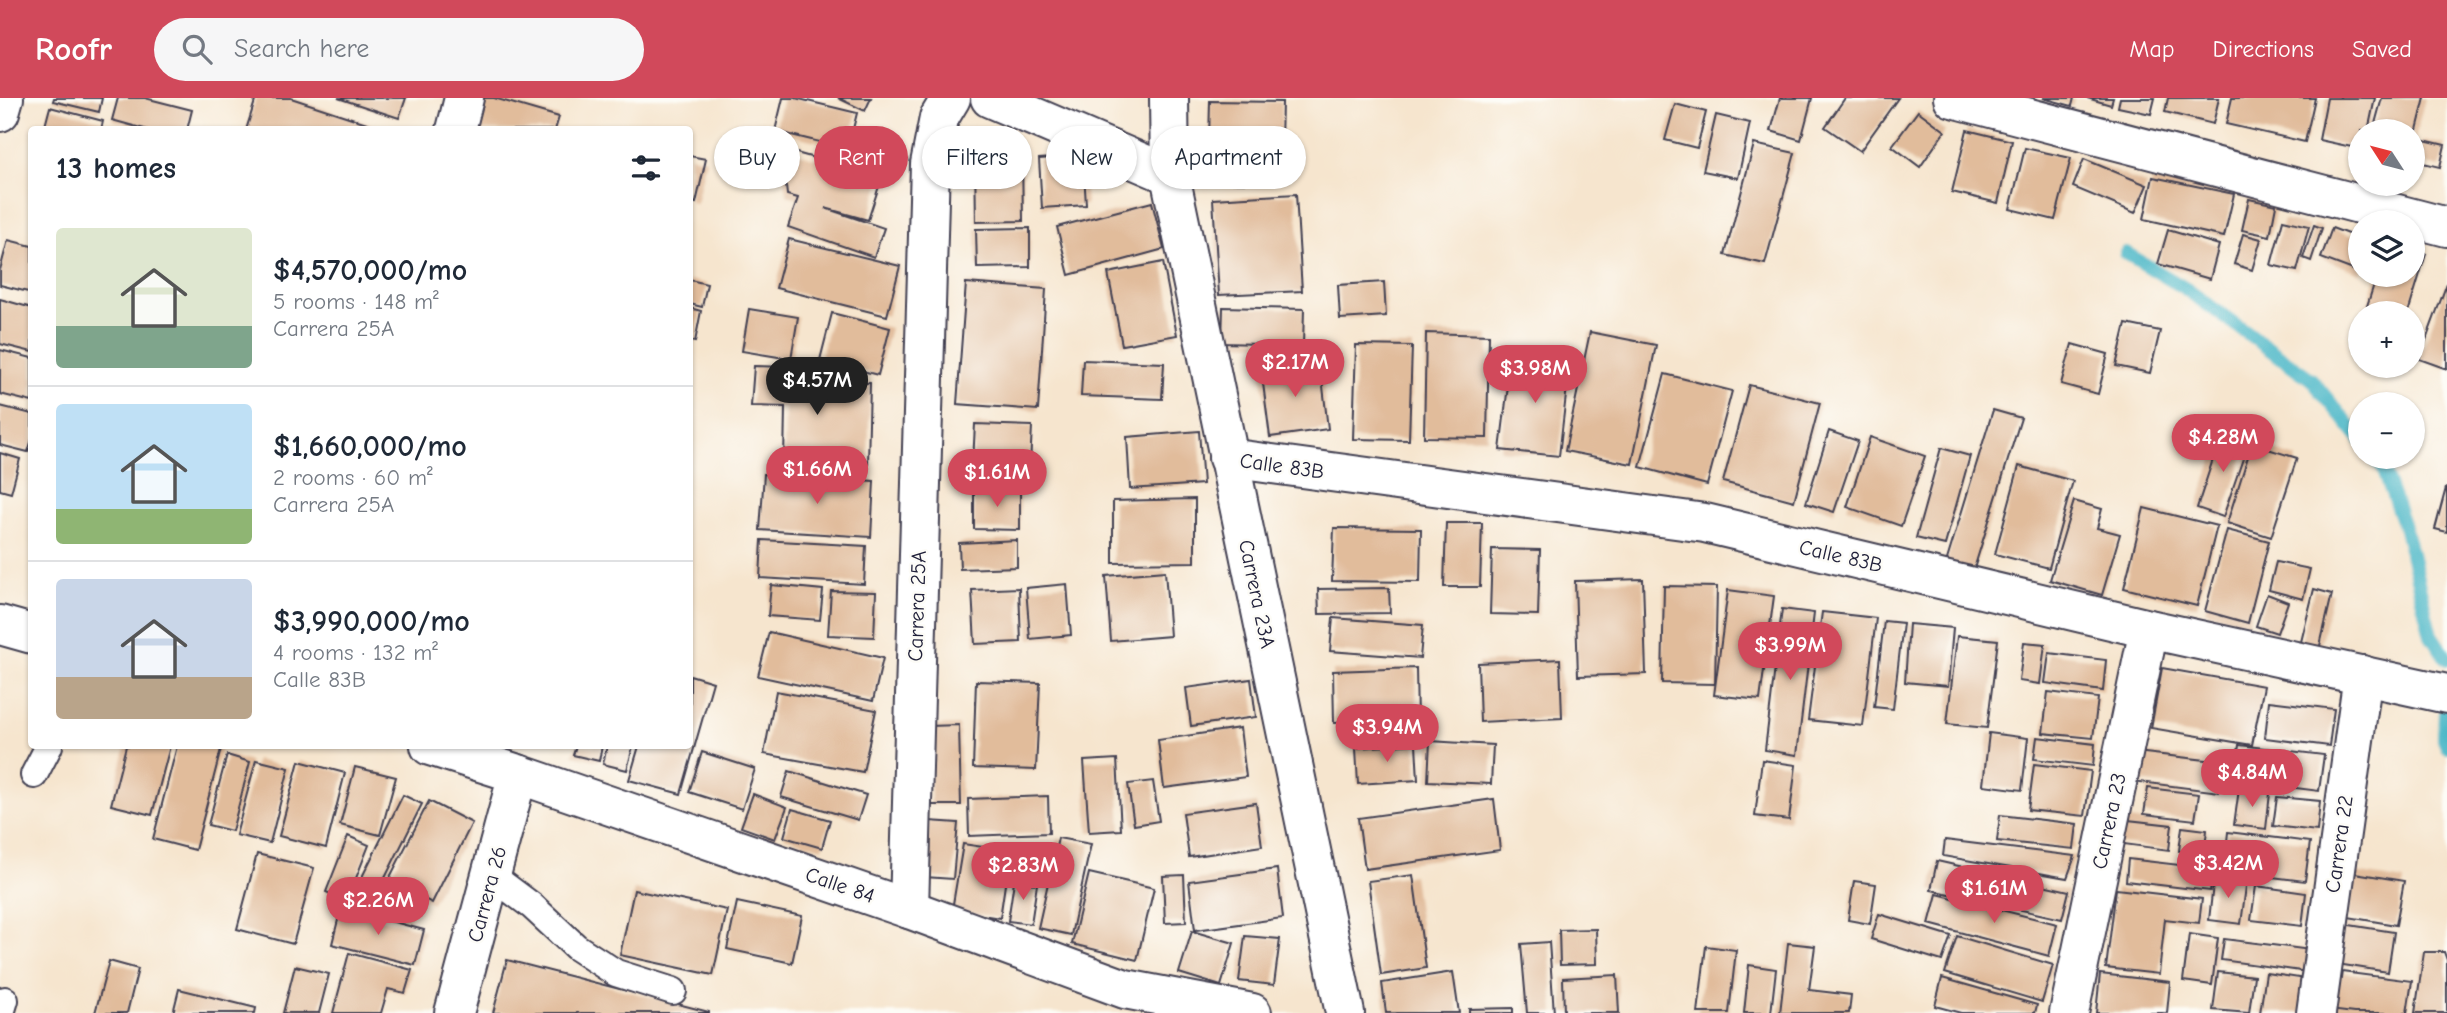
<!DOCTYPE html>
<meta charset="utf-8">
<style>
:root{--surface:#fff;--page:#f6f6f7;--text:#1f2937;--muted:#747a83;--line:#e0e1e3;--accent:#d1495b}
body{margin:0;font-family:"Comic Neue",sans-serif;background:var(--page);color:var(--text);height:100vh;display:flex;flex-direction:column;font-size:26px;white-space:nowrap}
*{box-sizing:border-box;margin:0}
p{font-size:23px;color:var(--muted)}
.icon{flex:none;width:38px;height:38px;fill:none;stroke:currentColor;stroke-width:2;stroke-linecap:round;stroke-linejoin:round}
.map{position:relative;flex:1;overflow:hidden}
.details{position:absolute;left:28px;top:28px;width:665px;height:623px;display:flex;flex-direction:column;background:var(--surface);border-radius:7px;box-shadow:0 2px 5px #0004}
.details>*{flex:none}
.hud{position:absolute;left:714px;top:28px;width:665px;height:63px;display:flex;gap:14px}
.needle{width:46px;rotate:306deg}
.controls{position:absolute;left:2348px;top:21px;display:grid;gap:14px}
.controls a{display:grid;place-items:center;width:77px;height:77px;border-radius:50%;background:var(--surface);box-shadow:0 2px 5px #0004;font-size:35px}
.price{position:absolute;translate:-50% -60px;padding:0 16px;border-radius:24px;background:var(--accent);color:#fff;font-size:23px;line-height:46px;filter:drop-shadow(0 2px 4px #0008)}
.price::after{content:'';position:absolute;left:50%;top:42px;width:21px;height:16px;margin-left:-10px;background:inherit;clip-path:polygon(0 0,100% 0,50% 100%)}
.price.active{background:#222;color:#fff}
ul{padding:0;list-style:none}
li{display:flex;align-items:center;gap:21px;height:175px;padding:0 28px}
li+li{border-top:2px solid var(--line)}
li span{display:grid;place-items:center;flex:none;width:196px;height:140px;border-radius:7px;color:#555}
li>.icon{margin-inline-start:auto}
span .icon{width:84px;height:84px;fill:#fffc;stroke-width:1}
li b{font-size:30px}
h2{display:flex;justify-content:space-between;align-items:center;height:84px;padding:0 28px;font-size:30px}
.chip{padding:0 24px;border-radius:32px;background:var(--surface);box-shadow:0 2px 5px #0004;font-size:24px;line-height:63px}
.chip.active{background:var(--accent);color:#fff}
header{display:flex;align-items:center;gap:42px;box-sizing:border-box;height:98px;padding:0 35px;background:var(--accent);color:#fff}
header strong{font-size:33px}
nav{display:flex;gap:38px;margin-inline-start:auto;font-size:24px}
.search{width:490px;height:63px;background:var(--page);display:flex;align-items:center;gap:18px;box-sizing:border-box;padding:0 24px;border-radius:38px;color:var(--muted);font-size:26px}
.map>svg:first-child{display:block}
</style>
<header>
<strong>Roofr</strong>
<div class="search"><svg class="icon" aria-label="search" viewBox="0 0 24 24"><circle cx="10" cy="10" r="6"/><path d="M15 15l6 6"/></svg>Search here</div>
<nav><a>Map</a><a>Directions</a><a>Saved</a></nav>
</header>
<div class="map">
<svg width="2447" height="915" viewBox="0 0 2447 915">
<rect width="100%" height="100%" fill="#fdfcf7"/>
<filter id="ink" filterUnits="userSpaceOnUse"><feTurbulence type="fractalNoise" baseFrequency=".0143" numOctaves="2"/><feDisplacementMap in="SourceGraphic" scale="14" xChannelSelector="R" yChannelSelector="G"/><feConvolveMatrix kernelMatrix="1 2 1 2 8 2 1 2 1" color-interpolation-filters="sRGB"/></filter>
<filter id="wash" filterUnits="userSpaceOnUse"><feTurbulence type="fractalNoise" baseFrequency=".00686" numOctaves="4" result="noise"/><feDisplacementMap in="SourceGraphic" scale="28" xChannelSelector="R" yChannelSelector="G"/><feGaussianBlur stdDeviation="1.57" result="paint"/><feColorMatrix in="noise" values="0 0 0 0 0 0 0 0 0 0 0 0 0 0 0 0 0 1.4 0 .05"/><feComposite in="paint" operator="in"/></filter>
<g filter="url(#wash)">
<rect width="100%" height="100%" fill="#f6e5ce"/>
<g fill="none" stroke-linecap="round" stroke-linejoin="round">
<g stroke="#4bb7c7" stroke-width="14">
<polyline points="2126,155 2186,191 2311,281 2361,342"/>
<polyline points="2374,359 2383,370 2405,431 2431,537 2447,561"/>
<polyline points="2445,616 2444,640 2447,649"/>
</g>
</g>
<g id="blocks">
<g fill="#e1bc9b">
<polygon points="54,0 102,0 99,14 53,3"/>
<polygon points="118,0 145,0 192,12 187,32 148,32 112,22"/>
<polygon points="256,0 291,0 388,32 246,32"/>
<polygon points="338,0 406,0 399,20"/>
<polygon points="468,0 494,0 559,19 555,32 459,32"/>
<polygon points="783,0 795,0 857,15 848,51 775,33"/>
<polygon points="838,0 871,0 865,13"/>
<polygon points="1780,0 1812,0 1801,42 1771,33"/>
<polygon points="1845,0 1898,0 1860,53 1825,29"/>
<polygon points="2043,0 2074,0 2072,8"/>
<polygon points="2087,0 2113,0 2111,7"/>
<polygon points="2120,0 2155,0 2151,16 2118,9"/>
<polygon points="2168,0 2219,0 2213,26 2165,14"/>
<polygon points="2232,0 2315,0 2305,44 2226,26"/>
<polygon points="2327,0 2375,0 2368,33 2361,33 2361,51 2319,42"/>
<polygon points="2382,0 2425,0 2414,44 2413,33 2373,33"/>
<polygon points="1210,3 1282,4 1280,85 1208,84"/>
<polygon points="1675,6 1706,14 1697,50 1665,42"/>
<polygon points="50,9 103,23 101,32 44,32"/>
<polygon points="1918,13 1945,33 1920,69 1892,48"/>
<polygon points="1716,17 1750,25 1738,80 1703,73"/>
<polygon points="1967,32 2012,43 1998,105 1952,94"/>
<polygon points="2424,42 2445,47 2440,69 2419,64"/>
<polygon points="1754,46 1795,55 1765,166 1725,157"/>
<polygon points="2025,50 2071,60 2055,122 2010,111"/>
<polygon points="782,51 882,79 868,122 825,110 884,130 874,159 788,129 798,100 787,97"/>
<polygon points="975,57 1022,57 1023,123 976,124"/>
<polygon points="690,58 706,61 696,105 690,104"/>
<polygon points="1083,58 1086,107 1042,110 1039,61"/>
<polygon points="2084,61 2147,87 2135,115 2073,89"/>
<polygon points="2153,79 2234,96 2224,139 2144,121"/>
<polygon points="1296,96 1302,193 1219,197 1213,101"/>
<polygon points="2249,101 2276,107 2270,138 2242,132"/>
<polygon points="1152,104 1164,151 1069,177 1057,129"/>
<polygon points="2283,122 2309,128 2297,173 2271,167"/>
<polygon points="2314,127 2322,130 2311,163 2303,160"/>
<polygon points="1030,130 1030,169 977,170 976,131"/>
<polygon points="2332,130 2361,141 2361,175 2321,160"/>
<polygon points="2168,132 2219,147 2210,181 2158,166"/>
<polygon points="2243,136 2261,141 2252,172 2234,166"/>
<polygon points="789,141 900,168 887,218 776,190"/>
<polygon points="8,142 32,148 32,195 0,187 0,172"/>
<polygon points="2413,152 2426,156 2408,215 2388,215 2367,208 2377,177 2413,177"/>
<polygon points="1163,164 1177,237 1122,247 1108,175"/>
<polygon points="690,182 707,186 702,209 690,206"/>
<polygon points="1384,184 1386,218 1340,221 1338,187"/>
<polygon points="966,185 1046,191 1038,312 957,306"/>
<polygon points="2447,185 2447,271 2419,261"/>
<polygon points="0,201 32,210 32,254 0,246"/>
<polygon points="1223,209 1304,211 1303,247 1222,245"/>
<polygon points="690,210 701,213 695,244 690,243"/>
<polygon points="749,211 798,219 791,261 742,253"/>
<polygon points="832,215 890,230 878,277 820,262"/>
<polygon points="2126,226 2160,233 2150,275 2116,268"/>
<polygon points="1590,234 1656,247 1632,366 1565,353"/>
<polygon points="1426,235 1489,237 1487,340 1424,339"/>
<polygon points="2072,246 2108,256 2098,296 2061,286"/>
<polygon points="1356,247 1412,248 1409,342 1353,341"/>
<polygon points="0,252 32,260 32,304 0,296"/>
<polygon points="1512,255 1570,262 1559,358 1500,352"/>
<polygon points="1083,262 1164,265 1162,301 1081,298"/>
<polygon points="1320,263 1328,331 1270,339 1261,270"/>
<polygon points="754,268 787,269 786,283 870,285 868,366 784,364 785,309 751,308"/>
<polygon points="1665,276 1732,293 1707,387 1640,369"/>
<polygon points="1749,287 1820,305 1794,403 1723,384"/>
<polygon points="0,308 32,316 32,341 28,354 0,347"/>
<polygon points="1993,312 2021,320 1973,474 1946,465"/>
<polygon points="975,326 1032,328 1029,386 972,384"/>
<polygon points="1199,333 1203,386 1130,391 1127,339"/>
<polygon points="1829,333 1858,343 1834,414 1806,405"/>
<polygon points="2222,334 2249,343 2223,419 2197,410"/>
<polygon points="1870,339 1925,358 1901,428 1847,409"/>
<polygon points="2252,346 2297,360 2271,439 2227,425"/>
<polygon points="1941,350 1970,358 1945,447 1916,440"/>
<polygon points="0,355 20,361 11,395 0,392"/>
<polygon points="2019,368 2073,383 2049,470 1995,456"/>
<polygon points="764,376 874,383 871,439 760,432"/>
<polygon points="974,390 1020,390 1020,432 974,431"/>
<polygon points="2446,390 2447,390 2447,434 2435,431"/>
<polygon points="1195,401 1195,464 1113,465 1113,403"/>
<polygon points="2074,403 2102,411 2097,430 2120,436 2102,497 2050,482"/>
<polygon points="2144,410 2217,428 2197,508 2124,490"/>
<polygon points="1446,425 1482,425 1480,489 1444,489"/>
<polygon points="1334,430 1421,431 1420,484 1332,483"/>
<polygon points="2227,432 2269,443 2248,525 2205,513"/>
<polygon points="762,442 866,448 864,486 760,480"/>
<polygon points="1017,442 1017,469 960,471 959,445"/>
<polygon points="1492,451 1540,452 1538,517 1490,516"/>
<polygon points="2276,464 2310,471 2303,501 2269,492"/>
<polygon points="1165,473 1170,538 1111,543 1106,478"/>
<polygon points="1643,481 1646,576 1578,578 1575,483"/>
<polygon points="1067,486 1071,537 1030,541 1026,490"/>
<polygon points="771,487 823,492 820,522 768,518"/>
<polygon points="1664,488 1717,489 1715,586 1662,585"/>
<polygon points="1019,490 1021,544 975,546 972,492"/>
<polygon points="1389,490 1390,515 1319,516 1318,491"/>
<polygon points="2314,491 2332,496 2319,552 2300,548"/>
<polygon points="1728,492 1774,498 1760,602 1714,597"/>
<polygon points="831,493 876,494 874,539 828,537"/>
<polygon points="2267,496 2288,504 2277,535 2256,528"/>
<polygon points="1782,511 1814,515 1797,657 1765,652"/>
<polygon points="1822,514 1876,520 1863,628 1808,622"/>
<polygon points="1333,520 1423,527 1420,560 1330,553"/>
<polygon points="1884,523 1903,525 1893,611 1874,609"/>
<polygon points="1909,526 1953,530 1948,588 1905,584"/>
<polygon points="769,534 883,560 873,603 758,578"/>
<polygon points="1957,538 1998,542 1987,630 1947,626"/>
<polygon points="2024,544 2045,546 2040,586 2019,583"/>
<polygon points="2049,555 2106,562 2103,593 2045,585"/>
<polygon points="1560,561 1562,620 1480,624 1478,565"/>
<polygon points="1416,570 1417,622 1334,625 1333,573"/>
<polygon points="2162,570 2264,588 2252,647 2151,630"/>
<polygon points="690,577 713,584 681,696 629,682 639,648 690,648"/>
<polygon points="1251,581 1256,619 1191,628 1186,590"/>
<polygon points="976,583 1040,585 1036,672 973,670"/>
<polygon points="776,593 876,612 863,674 764,656"/>
<polygon points="2048,594 2098,600 2093,640 2043,635"/>
<polygon points="2269,603 2334,611 2329,648 2265,640"/>
<polygon points="959,627 961,707 931,707 929,628"/>
<polygon points="1240,630 1246,679 1164,690 1158,642"/>
<polygon points="1989,635 2028,640 2022,692 1983,687"/>
<polygon points="2037,639 2095,646 2093,668 2034,661"/>
<polygon points="1430,643 1493,647 1491,686 1428,683"/>
<polygon points="1416,646 1418,682 1358,686 1356,650"/>
<polygon points="2239,647 2324,657 2319,693 2234,682"/>
<polygon points="126,648 170,648 152,717 111,707"/>
<polygon points="177,648 209,648 221,651 195,752 153,741"/>
<polygon points="576,648 602,648 599,663 573,657"/>
<polygon points="607,648 633,648 627,672 603,666"/>
<polygon points="702,654 755,671 742,711 689,694"/>
<polygon points="2136,654 2223,664 2219,694 2132,683"/>
<polygon points="227,657 250,664 232,733 208,727"/>
<polygon points="1117,661 1121,732 1089,734 1084,663"/>
<polygon points="256,662 289,670 270,745 236,737"/>
<polygon points="1762,662 1796,667 1789,722 1755,718"/>
<polygon points="299,663 345,675 326,750 279,738"/>
<polygon points="2034,666 2091,673 2085,718 2028,712"/>
<polygon points="355,669 396,679 380,737 340,727"/>
<polygon points="789,673 866,697 858,722 781,699"/>
<polygon points="1153,683 1159,723 1134,727 1128,686"/>
<polygon points="2148,690 2199,696 2195,722 2144,716"/>
<polygon points="2239,691 2270,695 2266,731 2234,727"/>
<polygon points="753,696 787,709 775,741 741,729"/>
<polygon points="403,697 422,706 381,788 362,779"/>
<polygon points="1048,698 1049,735 969,738 968,701"/>
<polygon points="2277,699 2320,703 2317,733 2273,728"/>
<polygon points="1494,701 1500,752 1365,771 1358,720"/>
<polygon points="429,703 472,725 432,805 388,783"/>
<polygon points="1256,705 1262,748 1189,759 1183,715"/>
<polygon points="792,711 830,722 822,750 784,739"/>
<polygon points="2000,717 2077,726 2074,751 1997,743"/>
<polygon points="2119,721 2172,727 2169,752 2116,745"/>
<polygon points="929,723 958,725 953,781 925,779"/>
<polygon points="2182,729 2207,732 2204,757 2179,753"/>
<polygon points="2228,734 2310,744 2305,783 2224,773"/>
<polygon points="348,738 369,747 347,803 326,794"/>
<polygon points="1058,740 1091,746 1071,837 1038,830"/>
<polygon points="1945,742 2075,758 2067,780 1943,758"/>
<polygon points="963,746 1010,753 1000,820 952,812"/>
<polygon points="257,756 314,770 293,846 237,831"/>
<polygon points="2128,761 2214,771 2210,793 2126,783"/>
<polygon points="1937,763 2069,793 2062,821 1931,792"/>
<polygon points="1277,771 1283,820 1195,832 1189,783"/>
<polygon points="1089,775 1154,790 1137,862 1072,846"/>
<polygon points="2355,775 2404,783 2396,827 2348,819"/>
<polygon points="1184,777 1186,824 1165,825 1163,778"/>
<polygon points="1413,777 1426,870 1381,877 1368,783"/>
<polygon points="2214,778 2247,781 2241,826 2209,822"/>
<polygon points="1014,783 1037,786 1031,826 1008,823"/>
<polygon points="1854,783 1876,786 1870,826 1848,822"/>
<polygon points="363,785 416,803 409,823 356,804"/>
<polygon points="2256,788 2306,795 2302,828 2251,822"/>
<polygon points="2116,791 2202,801 2199,825 2165,821 2159,876 2106,870"/>
<polygon points="634,792 727,812 713,877 620,857"/>
<polygon points="1937,796 2057,826 2049,858 1929,826"/>
<polygon points="737,804 802,818 792,865 727,851"/>
<polygon points="341,810 424,832 415,867 332,846"/>
<polygon points="1879,816 1951,838 1942,863 1871,841"/>
<polygon points="2343,826 2394,834 2388,874 2337,866"/>
<polygon points="1596,831 1597,866 1560,867 1559,832"/>
<polygon points="1192,833 1234,845 1221,888 1179,875"/>
<polygon points="2189,836 2218,840 2212,887 2183,883"/>
<polygon points="1245,838 1280,841 1274,887 1239,883"/>
<polygon points="1957,838 2053,867 2042,904 1945,875"/>
<polygon points="2224,841 2311,852 2308,874 2221,862"/>
<polygon points="1549,844 1554,915 1527,915 1521,846"/>
<polygon points="1788,845 1815,848 1809,892 1851,897 1849,915 1780,915"/>
<polygon points="1706,848 1736,852 1729,915 1698,915"/>
<polygon points="2424,854 2444,854 2447,862 2447,915 2415,915"/>
<polygon points="349,855 412,872 405,895 388,891 381,915 333,915"/>
<polygon points="507,862 709,914 709,915 493,915"/>
<polygon points="109,863 138,871 127,915 95,915"/>
<polygon points="1749,867 1776,871 1771,915 1744,915"/>
<polygon points="295,868 329,876 319,915 283,915"/>
<polygon points="2334,873 2412,883 2407,915 2354,915 2329,912"/>
<polygon points="1453,874 1459,915 1386,915 1382,885"/>
<polygon points="2218,874 2254,878 2249,915 2213,912"/>
<polygon points="2266,875 2306,881 2302,915 2260,915"/>
<polygon points="2100,876 2170,884 2167,915 2096,915"/>
<polygon points="1617,877 1619,915 1564,915 1563,880"/>
<polygon points="1942,880 2037,907 2035,915 1961,915 1935,908"/>
<polygon points="179,891 256,910 255,915 173,915"/>
<polygon points="1513,910 1513,915 1469,915 1469,911"/>
</g>
</g>
</g>
<g filter="url(#ink)">
<use href="#blocks" fill-opacity="0" stroke="#423f51" stroke-width="2"/>
<g fill="none" stroke-linecap="round" stroke-linejoin="round">
<defs>
<g id="lane">
<polyline points="34,677 49,648"/>
<polyline points="492,778 532,808 576,849 616,875 673,893"/>
<polyline points="1,915 5,902"/>
</g>
<g id="street">
<polyline points="990,0 1170,77"/>
<polyline points="1169,0 1170,77 1345,915"/>
<polyline points="1953,0 2447,129"/>
<polyline points="0,14 4,0"/>
<polyline points="456,32 464,0"/>
<polyline points="1228,360 1705,425 2149,531 2447,596"/>
<polyline points="0,527 32,536"/>
<polyline points="430,648 518,676 909,811 1125,891 1252,915"/>
<polyline points="909,811 930,66 939,20 951,0"/>
<polyline points="454,915 518,676"/>
<polyline points="2069,915 2149,531"/>
<polyline points="2316,915 2363,577"/>
</g>
</defs>
<use href="#lane" stroke="#423f51" stroke-width="30"/>
<use href="#street" stroke="#423f51" stroke-width="42"/>
<use href="#lane" stroke="#fff" stroke-width="26"/>
<use href="#street" stroke="#fff" stroke-width="38"/>
</g>
</g>
<g text-anchor="middle" stroke-width="5" stroke-linejoin="round" paint-order="stroke">
<g font-size="21" fill="#22223b" stroke="#fdfcf7">
<text transform="translate(1282 368) rotate(8)" y="7">Calle 83B</text>
<text transform="translate(1841 458) rotate(13)" y="7">Calle 83B</text>
<text transform="translate(1257 496) rotate(78)" y="7">Carrera 23A</text>
<text transform="translate(917 508) rotate(-88)" y="7">Carrera 25A</text>
<text transform="translate(2109 723) rotate(-78)" y="7">Carrera 23</text>
<text transform="translate(2339 746) rotate(-82)" y="7">Carrera 22</text>
<text transform="translate(840 787) rotate(19)" y="7">Calle 84</text>
<text transform="translate(487 796) rotate(-75)" y="7">Carrera 26</text>
</g>
</g>
</svg>
<div class="controls">
<a><svg class="needle" viewBox="-14 -14 28 28"><path d="M0-13l5 13h-10z" fill="#e53935"/><path d="M0 13l5-13h-10z" fill="#747a83"/></svg></a>
<a><svg class="icon" aria-label="layers" viewBox="0 0 24 24"><path d="M12 4l9 5-9 5-9-5zM3 14l9 5 9-5"/></svg></a>
<a>+</a>
<a>−</a>
</div>
<b class="price" style="left:1295px;top:301px">$2.17M</b>
<b class="price" style="left:1535px;top:307px">$3.98M</b>
<b class="price active" style="left:817px;top:319px">$4.57M</b>
<b class="price" style="left:2223px;top:376px">$4.28M</b>
<b class="price" style="left:817px;top:408px">$1.66M</b>
<b class="price" style="left:997px;top:411px">$1.61M</b>
<b class="price" style="left:1790px;top:584px">$3.99M</b>
<b class="price" style="left:1387px;top:666px">$3.94M</b>
<b class="price" style="left:2252px;top:711px">$4.84M</b>
<b class="price" style="left:2228px;top:802px">$3.42M</b>
<b class="price" style="left:1023px;top:804px">$2.83M</b>
<b class="price" style="left:1994px;top:827px">$1.61M</b>
<b class="price" style="left:378px;top:839px">$2.26M</b>
<div class="hud">
<a class="chip">Buy</a>
<a class="chip active">Rent</a>
<a class="chip">Filters</a>
<a class="chip">New</a>
<a class="chip">Apartment</a>
</div>
<section class="details">
<h2>13 homes<svg class="icon" aria-label="filters" viewBox="0 0 24 24"><path d="M4 7h16M4 17h16"/><circle cx="9" cy="7" r="2"/><circle cx="15" cy="17" r="2"/></svg></h2>
<ul>
<li><span style="background:linear-gradient(#dfe7d0 70%,#7fa58c 0)"><svg class="icon" aria-label="home" viewBox="0 0 24 24"><path d="M3 11l9-7 9 7M6 9v11h12V9"/></svg></span><div><b>$4,570,000/mo</b><p>5 rooms · 148 m²</p><p>Carrera 25A</p></div></li>
<li><span style="background:linear-gradient(#bfe0f5 75%,#8fb573 0)"><svg class="icon" aria-label="home" viewBox="0 0 24 24"><path d="M3 11l9-7 9 7M6 9v11h12V9"/></svg></span><div><b>$1,660,000/mo</b><p>2 rooms · 60 m²</p><p>Carrera 25A</p></div></li>
<li><span style="background:linear-gradient(#c9d6e8 70%,#b9a48a 0)"><svg class="icon" aria-label="home" viewBox="0 0 24 24"><path d="M3 11l9-7 9 7M6 9v11h12V9"/></svg></span><div><b>$3,990,000/mo</b><p>4 rooms · 132 m²</p><p>Calle 83B</p></div></li>
</ul>
</section>
</div>
